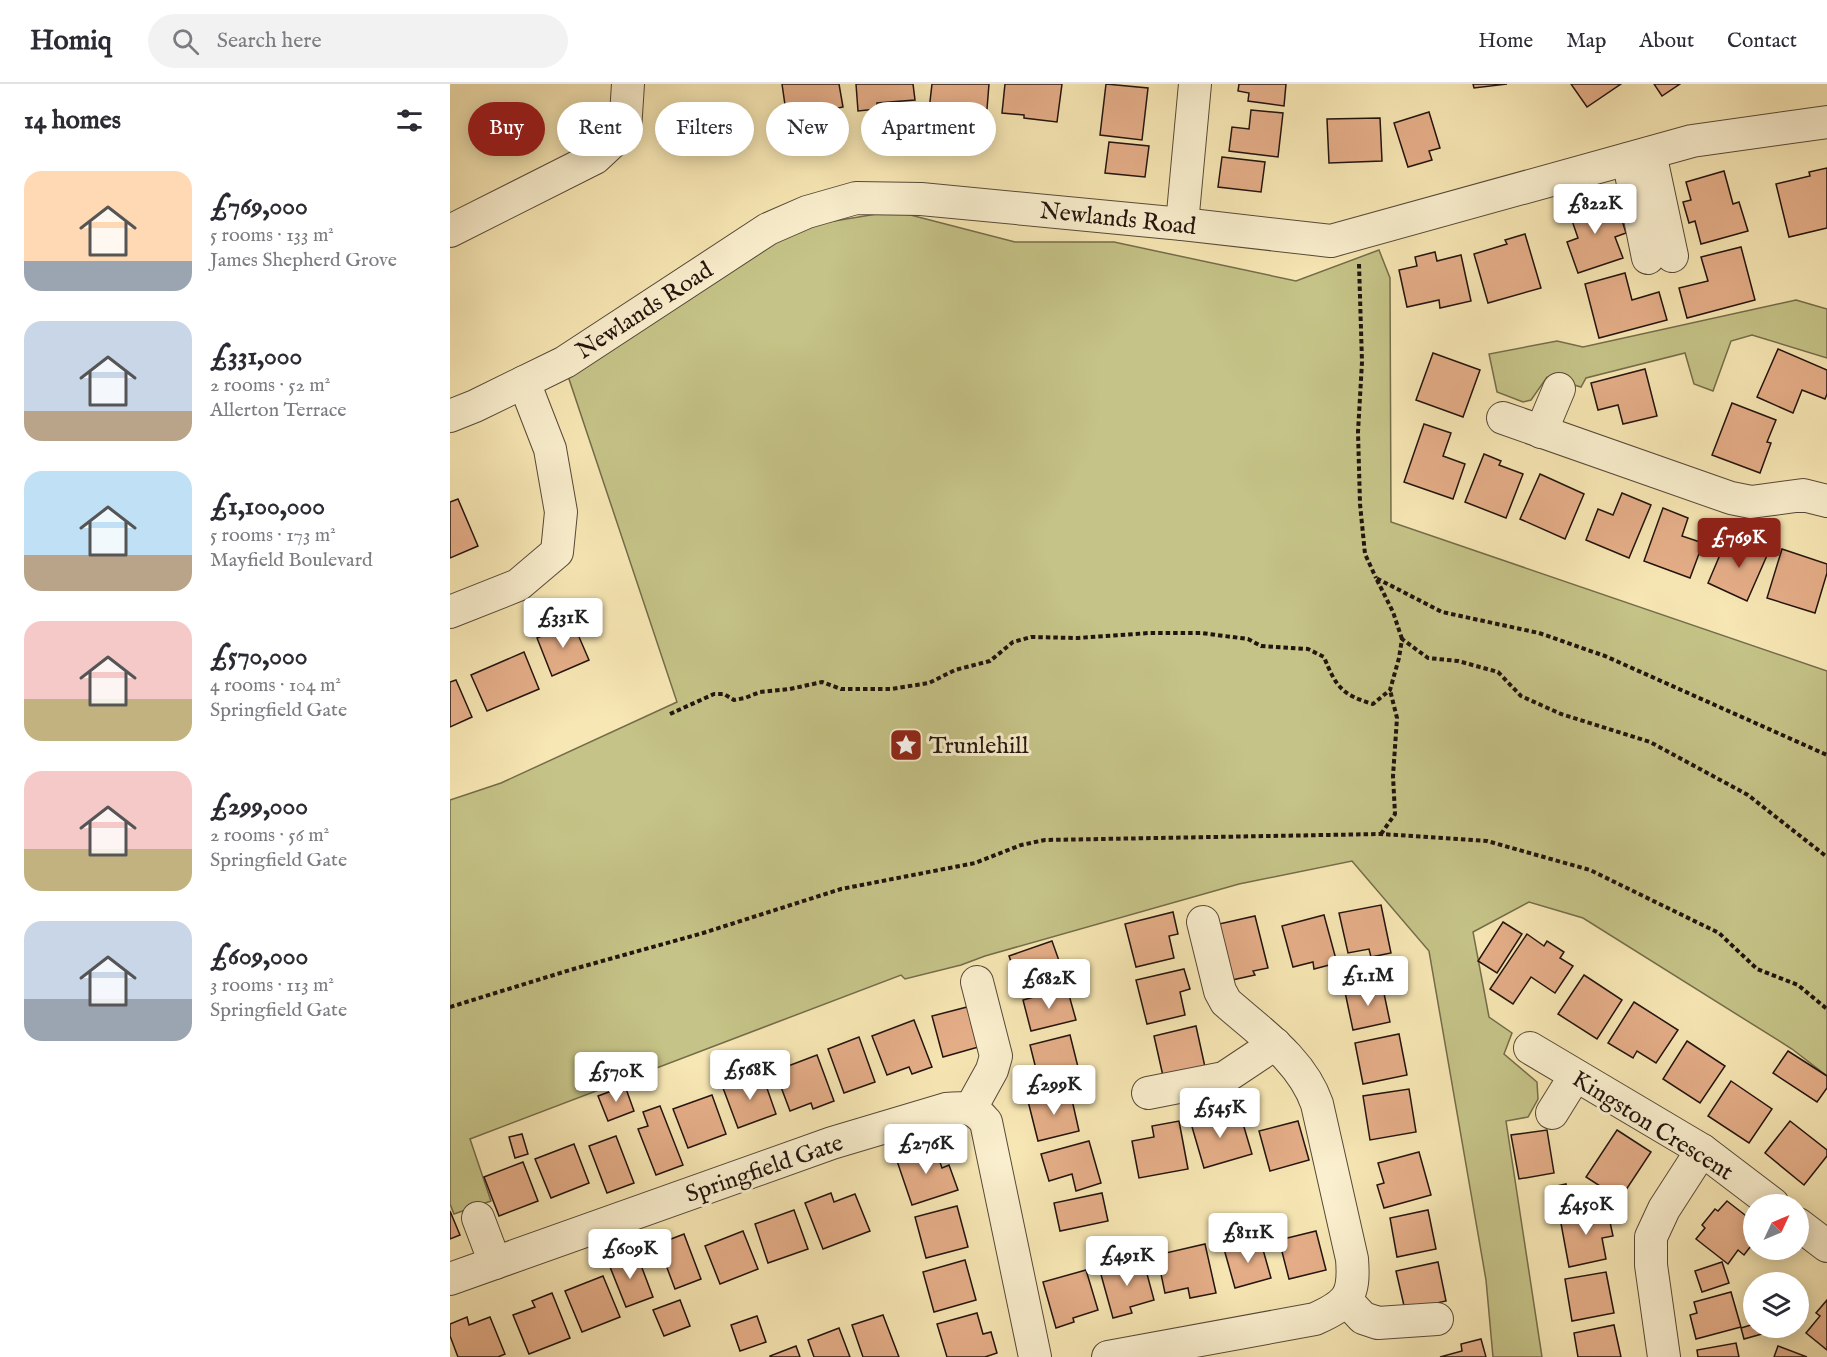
<!DOCTYPE html>
<meta charset="utf-8">
<style>
:root{--surface:#fff;--page:#f2f2f3;--text:#2b2b33;--muted:#7c7c81;--line:#e1e1e2;--accent:#8f2418}
body{margin:0;font-family:"IM FELL English",serif;background:var(--page);color:var(--text);height:100vh;display:flex;flex-direction:column;font-size:22px;white-space:nowrap}
*{box-sizing:border-box;margin:0}
p{font-size:20px;color:var(--muted)}
.icon{flex:none;width:33px;height:33px;fill:none;stroke:currentColor;stroke-width:2;stroke-linecap:round;stroke-linejoin:round}
.map{position:relative;flex:1;overflow:hidden}
.drawer{display:flex;flex-direction:column;background:var(--surface);width:450px}
.drawer>*{flex:none}
.top-card{position:absolute;left:18px;top:18px;width:570px;height:54px;display:flex;gap:12px}
.needle{width:39px;rotate:46deg}
.tools{position:absolute;left:1293px;top:1110px;display:grid;gap:12px}
.tools a{display:grid;place-items:center;width:66px;height:66px;border-radius:50%;background:var(--surface);box-shadow:0 3px 15px #0003;font-size:30px}
.price{position:absolute;translate:-50% -51px;padding:0 14px;border-radius:6px;background:#fff;color:#222;font-size:20px;line-height:39px;filter:drop-shadow(0 2px 3px #0008)}
.price::after{content:'';position:absolute;left:50%;top:36px;width:18px;height:14px;margin-left:-9px;background:inherit;clip-path:polygon(0 0,100% 0,50% 100%)}
.price.selected{background:var(--accent);color:#fff}
ul{padding:0;list-style:none}
li{display:flex;align-items:center;gap:18px;height:150px;padding:0 24px}
li span{display:grid;place-items:center;flex:none;width:168px;height:120px;border-radius:18px;color:#555}
li>.icon{margin-inline-start:auto}
span .icon{width:72px;height:72px;fill:#fffc;stroke-width:1}
li b{font-size:26px}
h2{display:flex;justify-content:space-between;align-items:center;height:72px;padding:0 24px;font-size:26px}
.chip{padding:0 21px;border-radius:27px;background:var(--surface);box-shadow:0 3px 15px #0003;font-size:21px;line-height:54px}
.chip.selected{background:var(--accent);color:#fff}
header{display:flex;align-items:center;gap:36px;box-sizing:border-box;height:84px;padding:0 30px;background:var(--surface);border-bottom:2px solid var(--line)}
header strong{font-size:28px}
nav{display:flex;gap:33px;margin-inline-start:auto;font-size:21px}
.search{width:420px;height:54px;background:var(--page);display:flex;align-items:center;gap:15px;box-sizing:border-box;padding:0 21px;border-radius:33px;color:var(--muted);font-size:22px}
main{display:flex;flex:1;min-height:0}
.map>svg:first-child{display:block}
</style>
<header>
<strong>Homiq</strong>
<div class="search"><svg class="icon" aria-label="search" viewBox="0 0 24 24"><circle cx="10" cy="10" r="6"/><path d="M15 15l6 6"/></svg>Search here</div>
<nav><a>Home</a><a>Map</a><a>About</a><a>Contact</a></nav>
</header>
<main>
<section class="drawer">
<h2>14 homes<svg class="icon" aria-label="filters" viewBox="0 0 24 24"><path d="M4 7h16M4 17h16"/><circle cx="9" cy="7" r="2"/><circle cx="15" cy="17" r="2"/></svg></h2>
<ul>
<li><span style="background:linear-gradient(#ffd9b3 75%,#9aa5b1 0)"><svg class="icon" aria-label="home" viewBox="0 0 24 24"><path d="M3 11l9-7 9 7M6 9v11h12V9"/></svg></span><div><b>£769,000</b><p>5 rooms · 133 m²</p><p>James Shepherd Grove</p></div></li>
<li><span style="background:linear-gradient(#c9d6e8 75%,#b9a48a 0)"><svg class="icon" aria-label="home" viewBox="0 0 24 24"><path d="M3 11l9-7 9 7M6 9v11h12V9"/></svg></span><div><b>£331,000</b><p>2 rooms · 52 m²</p><p>Allerton Terrace</p></div></li>
<li><span style="background:linear-gradient(#bfe0f5 70%,#b9a48a 0)"><svg class="icon" aria-label="home" viewBox="0 0 24 24"><path d="M3 11l9-7 9 7M6 9v11h12V9"/></svg></span><div><b>£1,100,000</b><p>5 rooms · 173 m²</p><p>Mayfield Boulevard</p></div></li>
<li><span style="background:linear-gradient(#f6c9c9 65%,#c2b280 0)"><svg class="icon" aria-label="home" viewBox="0 0 24 24"><path d="M3 11l9-7 9 7M6 9v11h12V9"/></svg></span><div><b>£570,000</b><p>4 rooms · 104 m²</p><p>Springfield Gate</p></div></li>
<li><span style="background:linear-gradient(#f6c9c9 65%,#c2b280 0)"><svg class="icon" aria-label="home" viewBox="0 0 24 24"><path d="M3 11l9-7 9 7M6 9v11h12V9"/></svg></span><div><b>£299,000</b><p>2 rooms · 56 m²</p><p>Springfield Gate</p></div></li>
<li><span style="background:linear-gradient(#c9d6e8 65%,#9aa5b1 0)"><svg class="icon" aria-label="home" viewBox="0 0 24 24"><path d="M3 11l9-7 9 7M6 9v11h12V9"/></svg></span><div><b>£609,000</b><p>3 rooms · 113 m²</p><p>Springfield Gate</p></div></li>
</ul>
</section>
<div class="map">
<svg width="1377" height="1273" viewBox="0 0 1377 1273">
<rect width="100%" height="100%" fill="#f7e7b4"/>
<filter id="stains"><feTurbulence type="fractalNoise" baseFrequency=".00333" numOctaves="4"/><feColorMatrix values="0 0 0 0 .2 0 0 0 0 .09 0 0 0 0 .02 0 0 0 .5 -.17"/></filter>
<radialGradient id="worn" r=".72"><stop offset=".6" stop-color="#630" stop-opacity="0"/><stop offset="1" stop-color="#630" stop-opacity=".3"/></radialGradient>
<g fill="#c5c387" stroke="#746c4a" stroke-width="1.5">
<polygon points="445,127 565,158 664,158 846,197 929,166 940,194 941,438 1377,587 1377,992 1342,965 1133,834 1079,818 1023,848 1039,933 1062,949 1054,970 1087,998 1088,1015 1078,1033 1056,1037 1092,1273 1043,1273 1036,1196 979,867 902,777 789,800 535,872 511,881 455,895 451,891 20,1055 41,1117 4,1130 0,1120 0,716 51,699 227,618 118,292 320,156 372,139"/>
<polygon points="1346,216 1377,225 1377,274 1302,251 1281,257 1263,307 1244,300 1235,269 1136,294 1131,303 1097,293 1081,316 1073,318 1047,308 1039,270 1107,257 1133,263"/>
</g>
<g fill="#e5ae88" stroke="#22140e" stroke-width="1.5">
<polygon points="332,0 389,0 393,23 373,27 373,22 336,28"/>
<polygon points="406,0 463,0 465,16 427,19 427,25 408,27"/>
<polygon points="482,0 539,0 537,25 511,21 510,30 479,26"/>
<polygon points="555,0 612,0 607,38 574,34 574,31 552,29"/>
<polygon points="656,0 698,4 692,56 650,51"/>
<polygon points="789,0 836,0 834,22 798,17 799,9 788,7"/>
<polygon points="1023,0 1057,0 1024,4"/>
<polygon points="1121,0 1171,0 1137,23"/>
<polygon points="1204,0 1230,0 1212,12"/>
<polygon points="801,26 833,29 828,73 779,67 782,43 799,45"/>
<polygon points="979,28 990,64 979,67 982,76 958,83 944,39"/>
<polygon points="930,34 932,77 879,79 877,35"/>
<polygon points="659,58 699,62 695,93 655,89"/>
<polygon points="772,73 815,78 811,108 768,103"/>
<polygon points="1377,84 1377,144 1339,153 1326,100 1360,92 1359,88"/>
<polygon points="1274,87 1283,120 1289,118 1298,147 1251,160 1245,137 1239,139 1233,118 1241,116 1236,98"/>
<polygon points="1156,113 1163,133 1170,130 1176,149 1165,153 1173,174 1128,189 1117,158 1128,154 1118,125"/>
<polygon points="1075,150 1091,204 1038,219 1024,170 1057,160 1055,156"/>
<polygon points="1291,163 1305,216 1237,234 1229,204 1258,197 1251,173"/>
<polygon points="985,168 987,177 1011,171 1021,217 990,224 989,216 957,223 949,186 967,182 965,173"/>
<polygon points="1175,189 1182,216 1209,208 1217,236 1149,254 1135,200"/>
<polygon points="1328,265 1377,286 1377,310 1375,315 1352,306 1343,329 1307,313"/>
<polygon points="983,269 1030,286 1013,333 966,316"/>
<polygon points="1195,285 1207,332 1173,340 1168,321 1148,326 1141,299"/>
<polygon points="1282,319 1326,336 1317,358 1321,359 1310,389 1262,371"/>
<polygon points="974,340 1001,349 993,372 1015,380 1003,415 954,398"/>
<polygon points="1034,370 1051,377 1049,381 1073,390 1056,434 1015,418"/>
<polygon points="1090,390 1134,410 1115,455 1070,435"/>
<polygon points="1172,409 1201,421 1179,474 1136,456 1148,425 1163,431"/>
<polygon points="8,415 28,462 0,474 0,418"/>
<polygon points="1213,424 1238,434 1232,452 1253,459 1240,494 1194,477"/>
<polygon points="1297,457 1319,467 1297,517 1258,499 1275,459 1293,466"/>
<polygon points="1332,465 1377,480 1377,489 1365,529 1317,514"/>
<polygon points="123,539 139,576 102,592 87,554"/>
<polygon points="74,568 89,605 37,627 21,591"/>
<polygon points="6,596 22,633 0,643 0,598"/>
<polygon points="931,821 941,869 921,873 919,865 898,869 889,829"/>
<polygon points="723,828 728,850 719,852 724,874 686,883 675,840"/>
<polygon points="874,831 887,879 864,885 863,878 843,883 832,842"/>
<polygon points="805,832 818,884 803,887 805,891 782,896 769,840"/>
<polygon points="1053,838 1072,850 1047,889 1028,877"/>
<polygon points="1077,850 1094,862 1097,857 1114,868 1110,874 1123,882 1105,909 1081,893 1063,920 1040,905"/>
<polygon points="602,857 613,888 570,903 559,872"/>
<polygon points="734,885 740,905 730,908 735,931 697,940 686,896"/>
<polygon points="1134,891 1172,916 1147,955 1108,930"/>
<polygon points="932,900 940,938 903,946 895,908"/>
<polygon points="617,904 626,936 581,947 573,916"/>
<polygon points="1184,918 1228,946 1206,979 1187,967 1183,974 1158,959"/>
<polygon points="521,922 532,962 493,973 482,932"/>
<polygon points="464,936 482,983 462,990 459,983 437,991 422,952"/>
<polygon points="746,942 755,983 713,992 704,952"/>
<polygon points="949,950 957,991 913,1000 905,959"/>
<polygon points="620,951 630,991 590,1001 580,961"/>
<polygon points="409,953 425,998 394,1009 378,965"/>
<polygon points="1237,957 1275,982 1250,1019 1213,995"/>
<polygon points="1338,967 1377,992 1377,1004 1367,1018 1323,989"/>
<polygon points="367,971 384,1017 363,1025 361,1019 340,1027 325,987"/>
<polygon points="312,990 326,1030 288,1044 273,1004"/>
<polygon points="1281,997 1322,1025 1299,1059 1258,1032"/>
<polygon points="175,1002 184,1027 158,1037 148,1012"/>
<polygon points="959,1005 966,1048 920,1056 913,1012"/>
<polygon points="620,1007 629,1047 588,1057 578,1017"/>
<polygon points="262,1011 276,1050 238,1064 223,1025"/>
<polygon points="210,1022 233,1081 206,1091 188,1045 198,1042 193,1028"/>
<polygon points="768,1028 771,1039 791,1033 802,1070 754,1084 740,1036"/>
<polygon points="729,1037 738,1085 689,1094 682,1057 704,1053 702,1042"/>
<polygon points="848,1037 859,1076 820,1087 809,1047"/>
<polygon points="1340,1037 1377,1066 1377,1072 1354,1101 1315,1069"/>
<polygon points="1097,1046 1104,1089 1069,1095 1061,1051"/>
<polygon points="1167,1046 1201,1068 1170,1115 1136,1093"/>
<polygon points="72,1050 78,1070 65,1074 59,1053"/>
<polygon points="166,1052 184,1099 157,1109 139,1062"/>
<polygon points="639,1057 651,1099 626,1107 622,1090 599,1097 591,1070"/>
<polygon points="124,1060 139,1099 101,1114 85,1075"/>
<polygon points="484,1061 492,1084 499,1081 508,1106 462,1121 446,1074"/>
<polygon points="969,1068 981,1111 934,1124 927,1101 934,1099 928,1079"/>
<polygon points="73,1078 88,1117 49,1132 34,1093"/>
<polygon points="1116,1100 1121,1124 1107,1126 1102,1103"/>
<polygon points="381,1109 384,1118 405,1110 420,1147 373,1165 355,1119"/>
<polygon points="652,1109 658,1137 610,1147 604,1119"/>
<polygon points="1134,1109 1136,1120 1123,1123 1120,1112"/>
<polygon points="1277,1117 1304,1138 1304,1148 1299,1153 1304,1156 1304,1158 1294,1171 1288,1166 1278,1180 1246,1155 1255,1144 1252,1141 1265,1125 1268,1127"/>
<polygon points="507,1122 518,1163 476,1174 465,1133"/>
<polygon points="1157,1124 1163,1152 1152,1154 1156,1175 1119,1183 1110,1134"/>
<polygon points="344,1126 358,1165 318,1179 305,1140"/>
<polygon points="978,1126 986,1165 947,1173 940,1134"/>
<polygon points="0,1127 10,1151 0,1155"/>
<polygon points="293,1147 308,1185 270,1200 255,1162"/>
<polygon points="866,1147 876,1186 839,1195 829,1156"/>
<polygon points="234,1150 251,1195 225,1205 208,1160"/>
<polygon points="810,1155 821,1194 785,1204 774,1165"/>
<polygon points="755,1160 766,1209 740,1214 738,1204 715,1209 707,1171"/>
<polygon points="179,1170 183,1179 189,1176 203,1213 176,1223 158,1178"/>
<polygon points="693,1175 704,1216 680,1223 682,1229 663,1234 650,1187"/>
<polygon points="515,1176 526,1216 484,1228 473,1188"/>
<polygon points="988,1178 996,1217 955,1226 946,1187"/>
<polygon points="1272,1178 1279,1199 1252,1208 1245,1187"/>
<polygon points="636,1186 648,1226 623,1234 624,1238 606,1244 593,1198"/>
<polygon points="1156,1188 1164,1229 1122,1237 1115,1195"/>
<polygon points="153,1192 170,1233 132,1248 115,1207"/>
<polygon points="1281,1208 1291,1243 1246,1255 1240,1231 1247,1229 1244,1218"/>
<polygon points="102,1209 120,1254 79,1270 63,1231 85,1223 82,1217"/>
<polygon points="230,1216 240,1242 214,1252 203,1226"/>
<polygon points="1377,1216 1377,1266 1356,1249 1370,1232 1366,1229"/>
<polygon points="527,1229 533,1250 541,1248 547,1269 535,1273 497,1273 487,1240"/>
<polygon points="433,1231 449,1273 413,1273 402,1241"/>
<polygon points="307,1232 316,1258 290,1267 281,1241"/>
<polygon points="17,1233 19,1241 40,1233 55,1270 48,1273 8,1273 0,1252 0,1240"/>
<polygon points="1304,1240 1304,1244 1317,1244 1319,1248 1294,1255 1291,1244"/>
<polygon points="1164,1241 1171,1273 1128,1273 1124,1249"/>
<polygon points="389,1244 400,1273 364,1273 358,1256"/>
<polygon points="1031,1255 1036,1273 990,1273 1012,1267 1011,1260"/>
<polygon points="1286,1259 1289,1273 1248,1273 1247,1266"/>
<polygon points="346,1262 350,1273 320,1273 320,1272"/>
<polygon points="1328,1262 1357,1273 1324,1273"/>
</g>
<g fill="none" stroke-linecap="round" stroke-linejoin="round">
<defs>
<g id="minor">
<polyline points="1200,69 1222,172"/>
<polyline points="1178,75 1198,174"/>
<polyline points="732,140 745,0"/>
<polyline points="0,147 145,74 175,46 178,0"/>
<polyline points="0,332 25,322 115,278 318,145 357,128 406,114 471,115 732,140 881,157 1242,57 1377,38"/>
<polyline points="1053,334 1281,414 1301,418 1353,411 1377,417"/>
<polyline points="1091,348 1109,305"/>
<polyline points="0,528 68,501 107,468 111,428 100,365 74,298"/>
<polyline points="1080,964 1252,1066 1323,1120"/>
<polyline points="698,1009 774,994 825,960"/>
<polyline points="521,1024 542,986 546,972 527,898"/>
<polyline points="1102,1029 1125,992"/>
<polyline points="28,1134 45,1179"/>
<polyline points="1348,1140 1377,1162"/>
<path d="M0,1195L382,1059L496,1025C515,1023 524,1023 536,1038L585,1273"/>
<polyline points="896,1216 913,1234 928,1239 987,1235"/>
<path d="M658,1273L865,1235C898,1220 905,1212 902,1175L867,1020C852,976 810,948 776,918L770,907L753,838"/>
<polyline points="1214,1273 1201,1181 1201,1153 1214,1125 1252,1066"/>
</g>
</defs>
<use href="#minor" stroke="#574938" stroke-width="34"/>
<g stroke="#22140e" stroke-width="4" stroke-dasharray="4.5 3" stroke-linecap="butt">
<polyline points="909,180 912,278 908,348 910,420 915,470 926,494"/>
<polyline points="952,555 943,528 926,494 992,528 1089,549 1155,572 1377,671"/>
<path d="M220,630L264,610H274L284,616L295,614L310,608L340,605L372,598L391,605H441L479,599L505,586L540,577L563,558L581,553L628,554L699,549H751L798,555L811,562L858,565L874,573C886,603 892,611 923,620L940,606L949,574L952,555L978,574L1008,577L1048,588L1071,612L1111,630L1200,658L1298,711L1377,773"/>
<polyline points="931,750 945,730 943,692 947,634 940,606"/>
<polyline points="0,923 120,886 253,849 391,805 525,779 571,761 595,756 931,750 1037,757 1140,786 1269,849 1307,885 1348,901 1377,925"/>
</g>
<use href="#minor" stroke="#faefce" stroke-width="32"/>
</g>
<defs>
<symbol id="sight-square" viewBox="-11 -11 22 22"><rect x="-9" y="-9" width="18" height="18" rx="4" fill="#8f2418" stroke="#faefce"/><path d="M0-6L1.8-2.2L6-1.7L2.9 1.2L3.7 5.4L0 3.3L-3.7 5.4L-2.9 1.2L-6-1.7L-1.8-2.2Z" fill="#fff"/></symbol>
</defs>
<g fill-rule="evenodd">
<use href="#sight-square" x="437" y="642" width="38" height="38"/>
</g>
<g text-anchor="middle" stroke-width="6" stroke-linejoin="round" paint-order="stroke">
<g font-size="24" fill="#22140e" stroke="#faefce">
<text transform="translate(668 134) rotate(6)" y="8">Newlands Road</text>
<text transform="translate(194 226) rotate(-33)" y="8">Newlands Road</text>
<text transform="translate(1203 1041) rotate(32)" y="8">Kingston Crescent</text>
<text transform="translate(314 1084) rotate(-19)" y="8">Springfield Gate</text>
</g>
<g font-size="24" fill="#22140e" stroke="#faefce" text-anchor="start">
<text x="479" y="669">Trunlehill</text>
</g>
</g>
<rect width="100%" height="100%" filter="url(#stains)"/>
<rect width="100%" height="100%" fill="url(#worn)"/>
</svg>
<div class="tools">
<a><svg class="needle" viewBox="-14 -14 28 28"><path d="M0-13l5 13h-10z" fill="#e53935"/><path d="M0 13l5-13h-10z" fill="#7c7c81"/></svg></a>
<a><svg class="icon" aria-label="layers" viewBox="0 0 24 24"><path d="M12 4l9 5-9 5-9-5zM3 14l9 5 9-5"/></svg></a>
</div>
<b class="price" style="left:1145px;top:151px">£822K</b>
<b class="price selected" style="left:1289px;top:485px">£769K</b>
<b class="price" style="left:113px;top:565px">£331K</b>
<b class="price" style="left:918px;top:923px">£1.1M</b>
<b class="price" style="left:599px;top:926px">£682K</b>
<b class="price" style="left:300px;top:1017px">£568K</b>
<b class="price" style="left:166px;top:1019px">£570K</b>
<b class="price" style="left:604px;top:1032px">£299K</b>
<b class="price" style="left:770px;top:1055px">£545K</b>
<b class="price" style="left:476px;top:1091px">£276K</b>
<b class="price" style="left:1136px;top:1152px">£450K</b>
<b class="price" style="left:798px;top:1180px">£811K</b>
<b class="price" style="left:180px;top:1196px">£609K</b>
<b class="price" style="left:677px;top:1203px">£491K</b>
<div class="top-card">
<a class="chip selected">Buy</a>
<a class="chip">Rent</a>
<a class="chip">Filters</a>
<a class="chip">New</a>
<a class="chip">Apartment</a>
</div>
</div>
</main>
